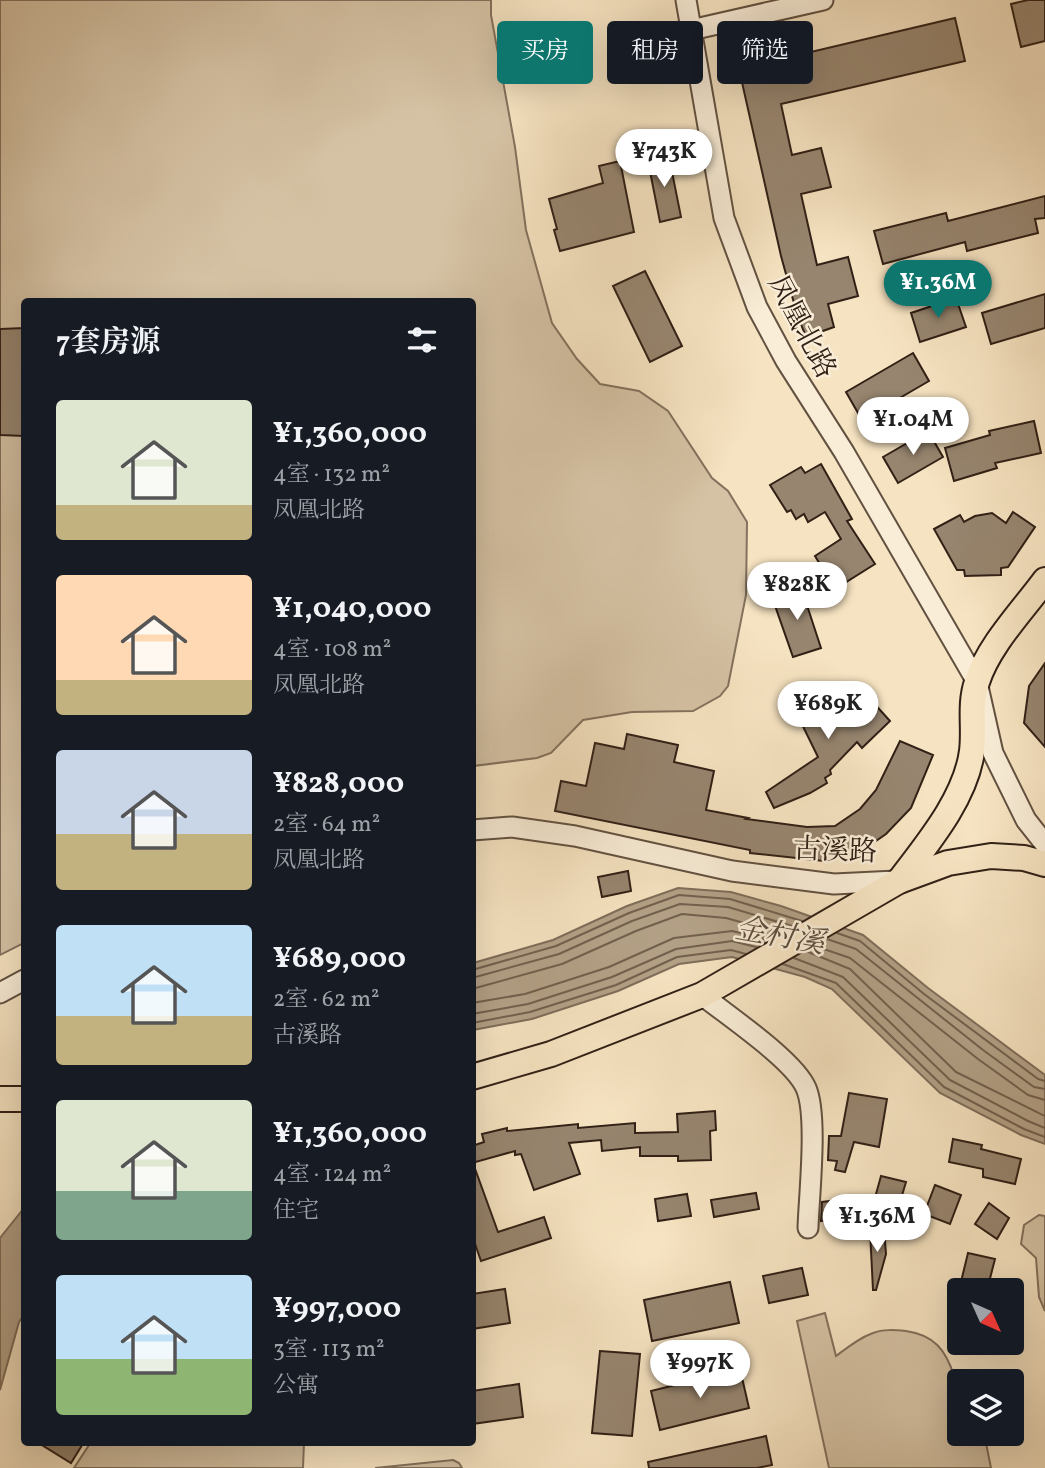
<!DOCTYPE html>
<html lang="zh">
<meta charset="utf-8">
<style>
:root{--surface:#171b24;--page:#20242c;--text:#f1f3f6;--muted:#9ea1a6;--accent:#0f766e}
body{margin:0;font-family:Vollkorn,"Noto Serif SC",serif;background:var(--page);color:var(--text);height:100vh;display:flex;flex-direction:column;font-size:26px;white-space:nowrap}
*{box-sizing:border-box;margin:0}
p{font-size:23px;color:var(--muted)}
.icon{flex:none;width:38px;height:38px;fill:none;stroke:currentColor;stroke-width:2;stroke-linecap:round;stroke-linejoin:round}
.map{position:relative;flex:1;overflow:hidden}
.drawer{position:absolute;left:21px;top:298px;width:455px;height:1148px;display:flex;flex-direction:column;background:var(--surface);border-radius:7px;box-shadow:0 7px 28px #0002}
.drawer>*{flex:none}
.banner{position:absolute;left:497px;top:21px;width:443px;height:63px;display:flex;gap:14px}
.needle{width:46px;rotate:135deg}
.fabs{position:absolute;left:947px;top:1278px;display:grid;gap:14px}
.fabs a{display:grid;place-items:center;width:77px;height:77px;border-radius:7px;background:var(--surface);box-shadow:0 7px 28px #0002;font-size:35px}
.price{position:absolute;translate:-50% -60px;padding:0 16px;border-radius:24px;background:#fff;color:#222;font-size:23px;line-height:46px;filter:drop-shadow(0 2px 4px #0008)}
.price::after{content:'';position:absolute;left:50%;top:42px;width:21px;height:16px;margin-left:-10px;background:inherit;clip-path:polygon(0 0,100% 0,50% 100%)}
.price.current{background:var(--accent);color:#fff}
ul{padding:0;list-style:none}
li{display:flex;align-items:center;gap:21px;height:175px;padding:0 35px}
li span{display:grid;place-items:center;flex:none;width:196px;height:140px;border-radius:7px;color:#555}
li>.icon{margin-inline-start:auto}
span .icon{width:84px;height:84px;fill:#fffc;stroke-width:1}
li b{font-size:30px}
h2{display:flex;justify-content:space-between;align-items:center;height:84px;padding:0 35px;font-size:30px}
.chip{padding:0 24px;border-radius:7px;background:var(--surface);box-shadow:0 7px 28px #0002;font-size:24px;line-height:63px}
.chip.current{background:var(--accent);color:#fff}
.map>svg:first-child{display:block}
</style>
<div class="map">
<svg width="1045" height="1468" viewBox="0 0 1045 1468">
<rect width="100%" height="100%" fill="#f6e3c1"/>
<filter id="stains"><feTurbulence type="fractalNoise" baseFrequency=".00286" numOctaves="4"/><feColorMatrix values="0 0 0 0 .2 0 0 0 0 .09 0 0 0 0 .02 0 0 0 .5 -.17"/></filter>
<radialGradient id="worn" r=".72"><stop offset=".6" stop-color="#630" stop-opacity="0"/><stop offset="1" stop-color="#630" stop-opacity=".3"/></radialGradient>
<g fill="#d5c2a4" stroke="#83715d" stroke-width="2">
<polygon points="0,0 491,0 491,15 515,147 526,230 552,323 577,359 600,384 639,391 668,411 712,478 728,491 747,522 746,595 728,686 720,696 693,711 632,712 583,720 551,753 537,758 473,766 472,301 24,301 24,943 0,955"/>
<polygon points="1039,1215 1045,1216 1045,1311 1039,1297 1036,1258 1021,1244 1024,1225"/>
<path d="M825,1313L836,1356C848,1347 859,1338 873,1333C883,1329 895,1330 906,1331C934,1335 946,1350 954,1376L965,1381H959V1433H984L991,1468H829L797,1321Z"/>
<polygon points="91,1442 304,1442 303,1468 74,1468"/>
<polygon points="453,1460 459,1463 462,1468 375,1468"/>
</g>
<g fill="#b3a187" stroke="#7f6d5a" stroke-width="2">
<polygon points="678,888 731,892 781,906 863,935 928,988 1045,1075 1045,1144 1021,1135 940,1093 832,989 805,977 732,957 679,964 618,991 532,1019 473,1030 473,963 553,940 627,906"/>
<polygon points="24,1208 24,1315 19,1322 0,1390 0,1238"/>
</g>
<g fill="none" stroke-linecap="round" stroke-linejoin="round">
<g stroke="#72604e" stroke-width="2">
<polyline points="837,933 860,941 924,994 1038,1079 1045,1081"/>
<polyline points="827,939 856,949 983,1050 1034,1087 1045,1089"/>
<polyline points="815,946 850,958 978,1059 1028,1095 1045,1100"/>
<polyline points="806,951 850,969 956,1072 1045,1116"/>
<polyline points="794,958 843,977 950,1080 1028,1121 1045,1128"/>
<polyline points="783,964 836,983 944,1087 1024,1129 1045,1137"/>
<polyline points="472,970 556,946 629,913 679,895 730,899 802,921"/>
<polyline points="472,978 559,954 632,921 680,904 728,907 792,926"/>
<polyline points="472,989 562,964 636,931 682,914 726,918 780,933"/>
<polyline points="472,1003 525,994 609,967 674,938 732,931 769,940"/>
<polyline points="472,1014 528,1004 612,977 676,949 732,941 756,947"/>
<polyline points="472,1023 530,1012 616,985 677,957 731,950 746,954"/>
</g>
</g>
<g fill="#97856f" stroke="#312016" stroke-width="2">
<polygon points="1028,0 1045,0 1045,41 1021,47 1011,4"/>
<polygon points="955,18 965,61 781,104 792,155 821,148 831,187 801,194 817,265 848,257 858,296 828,304 834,327 806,337 797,314 781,256 739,69"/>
<polygon points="669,157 681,217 660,222 648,161"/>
<polygon points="620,161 634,232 560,251 554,230 557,229 549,199 603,183 599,166"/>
<polygon points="1045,196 1045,218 1035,219 1038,233 967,251 965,242 883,264 874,231 946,213 948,221"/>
<polygon points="645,271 682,346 650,362 613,286"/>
<polygon points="1045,294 1045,328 991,344 982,313"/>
<polygon points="956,298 966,327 920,342 911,313"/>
<polygon points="24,328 24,436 0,435 0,329"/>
<polygon points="913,353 929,381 862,420 846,392"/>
<polygon points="1034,421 1041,453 995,463 997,468 954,481 945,448 990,435 989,431"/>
<polygon points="928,431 943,457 898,483 883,457"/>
<polygon points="821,464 852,519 847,521 875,564 835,589 815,556 841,539 825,512 808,522 804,514 796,519 791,510 787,512 770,485 801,467 805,473"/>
<polygon points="1013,512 1035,527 1008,567 1001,568 1001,575 965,576 964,570 957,570 934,529 960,515 964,522 975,516 992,513 1006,523"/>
<polygon points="801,587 821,648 793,657 772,597"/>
<polygon points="1045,663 1045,747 1024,723 1029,686"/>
<polygon points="806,689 826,722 861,689 890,721 862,748 857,742 830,770 831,774 825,778 827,783 810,793 774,808 766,792 818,757 789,698"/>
<polygon points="627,734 678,745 674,762 714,771 706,810 748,818 746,819 807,827 835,826 860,809 876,790 900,741 933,755 911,808 886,834 860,852 824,861 750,853 750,850 555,811 561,781 586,786 595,743 624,749"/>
<polygon points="628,871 631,891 602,897 598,877"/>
<polygon points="849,1093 887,1099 879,1147 854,1142 845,1172 835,1170 837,1161 828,1160 829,1136 841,1136"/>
<polygon points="715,1111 716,1130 710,1131 711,1160 678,1161 678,1156 640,1156 640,1147 602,1151 601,1140 569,1143 580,1174 534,1190 521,1154 515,1155 515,1151 472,1163 472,1146 484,1142 482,1134 507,1128 507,1131 578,1124 578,1128 635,1123 635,1133 678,1132 677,1114"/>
<polygon points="953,1139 982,1145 981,1149 1021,1159 1015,1184 983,1177 983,1169 949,1162"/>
<polygon points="472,1166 474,1166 498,1232 544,1217 551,1238 481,1261 472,1235"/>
<polygon points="881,1176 906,1182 897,1212 873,1205"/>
<polygon points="935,1185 961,1195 950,1224 924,1214"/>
<polygon points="756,1193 759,1209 714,1217 711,1200"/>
<polygon points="687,1194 691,1216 658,1221 655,1199"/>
<polygon points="846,1199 849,1217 821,1221 822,1202"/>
<polygon points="989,1203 1009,1218 997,1239 975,1224"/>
<polygon points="884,1229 886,1254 876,1290 873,1290 870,1230"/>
<polygon points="968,1253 995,1259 987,1290 959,1290"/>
<polygon points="802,1268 808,1295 769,1303 763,1276"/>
<polygon points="730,1282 739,1323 652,1341 644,1300"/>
<polygon points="505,1289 510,1323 472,1329 472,1294"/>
<polygon points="600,1351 640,1354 632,1436 592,1433"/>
<polygon points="740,1369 749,1408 660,1430 651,1391"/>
<polygon points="519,1384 523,1417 472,1424 472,1391"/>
<polygon points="766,1436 772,1465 757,1468 649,1468 648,1462"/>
<polygon points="37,1442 84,1442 71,1463"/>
</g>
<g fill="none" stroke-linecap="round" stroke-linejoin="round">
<defs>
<g id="minor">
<polyline points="686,0 724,218 757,307 786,361 844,452 977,682 993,753 1026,820 1045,844"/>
<polyline points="691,30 823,0"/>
<polyline points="472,830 512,827 575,836 732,871 834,884 896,881"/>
<polyline points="0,993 24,980"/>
<path d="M702,995C728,1016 794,1060 806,1088C818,1115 809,1195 808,1228"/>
</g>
<g id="major">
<path d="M899,881C927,844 966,798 972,751C975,728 969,705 977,682C988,646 1023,610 1045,580"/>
<polyline points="472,1077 551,1054 702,995 899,881 948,863 991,856 1024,858 1045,864"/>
<polyline points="0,1099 24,1099"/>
</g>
</defs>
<use href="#minor" stroke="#625141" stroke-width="23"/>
<use href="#major" stroke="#312016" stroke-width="28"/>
<use href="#minor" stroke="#f9edd7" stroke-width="19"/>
<use href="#major" stroke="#f6e3c1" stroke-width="24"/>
</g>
<g text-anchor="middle" stroke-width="5" stroke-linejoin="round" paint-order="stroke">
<g font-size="28" fill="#312016" stroke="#f9edd7">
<text transform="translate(803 326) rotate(62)" y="10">凤凰北路</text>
<text transform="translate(835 849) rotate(2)" y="10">古溪路</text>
</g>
<g font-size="30" font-style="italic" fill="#5e4d3e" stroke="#f9edd7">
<text transform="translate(780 935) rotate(10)" y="10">金村溪</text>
</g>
</g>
<rect width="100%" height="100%" filter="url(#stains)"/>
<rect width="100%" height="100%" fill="url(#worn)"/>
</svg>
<div class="fabs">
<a><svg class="needle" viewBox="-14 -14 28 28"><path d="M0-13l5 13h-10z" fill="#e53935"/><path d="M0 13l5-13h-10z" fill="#9ea1a6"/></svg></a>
<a><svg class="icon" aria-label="layers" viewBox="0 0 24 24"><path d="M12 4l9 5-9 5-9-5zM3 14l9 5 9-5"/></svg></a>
</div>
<b class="price" style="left:664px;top:189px">¥743K</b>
<b class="price current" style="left:938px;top:320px">¥1.36M</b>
<b class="price" style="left:913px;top:457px">¥1.04M</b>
<b class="price" style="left:797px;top:622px">¥828K</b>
<b class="price" style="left:828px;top:741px">¥689K</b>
<b class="price" style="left:877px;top:1254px">¥1.36M</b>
<b class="price" style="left:700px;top:1400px">¥997K</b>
<div class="banner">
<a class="chip current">买房</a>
<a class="chip">租房</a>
<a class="chip">筛选</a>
</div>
<section class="drawer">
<h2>7套房源<svg class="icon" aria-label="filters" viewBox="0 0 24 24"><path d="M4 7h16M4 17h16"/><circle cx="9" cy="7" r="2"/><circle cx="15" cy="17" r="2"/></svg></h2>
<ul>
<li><span style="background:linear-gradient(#dfe7d0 75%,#c2b280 0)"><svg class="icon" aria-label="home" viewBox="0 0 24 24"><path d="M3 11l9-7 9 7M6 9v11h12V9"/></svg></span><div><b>¥1,360,000</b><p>4室 · 132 m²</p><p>凤凰北路</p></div></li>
<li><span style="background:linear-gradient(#ffd9b3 75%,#c2b280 0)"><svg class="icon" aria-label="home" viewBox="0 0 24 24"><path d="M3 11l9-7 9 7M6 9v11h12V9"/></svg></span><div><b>¥1,040,000</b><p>4室 · 108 m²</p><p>凤凰北路</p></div></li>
<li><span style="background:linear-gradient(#c9d6e8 60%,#c2b280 0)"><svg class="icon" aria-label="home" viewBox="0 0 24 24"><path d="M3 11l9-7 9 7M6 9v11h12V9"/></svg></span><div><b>¥828,000</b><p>2室 · 64 m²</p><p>凤凰北路</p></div></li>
<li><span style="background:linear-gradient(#bfe0f5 65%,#c2b280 0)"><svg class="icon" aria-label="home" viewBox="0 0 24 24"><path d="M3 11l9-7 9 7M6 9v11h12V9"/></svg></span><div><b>¥689,000</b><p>2室 · 62 m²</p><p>古溪路</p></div></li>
<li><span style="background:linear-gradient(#dfe7d0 65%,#7fa58c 0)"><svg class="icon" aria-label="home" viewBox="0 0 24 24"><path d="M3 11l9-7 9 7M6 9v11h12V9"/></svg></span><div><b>¥1,360,000</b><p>4室 · 124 m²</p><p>住宅</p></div></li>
<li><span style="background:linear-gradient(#bfe0f5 60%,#8fb573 0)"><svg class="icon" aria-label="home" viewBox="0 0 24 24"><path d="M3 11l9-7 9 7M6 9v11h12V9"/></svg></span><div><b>¥997,000</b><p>3室 · 113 m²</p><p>公寓</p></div></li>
</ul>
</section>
</div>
